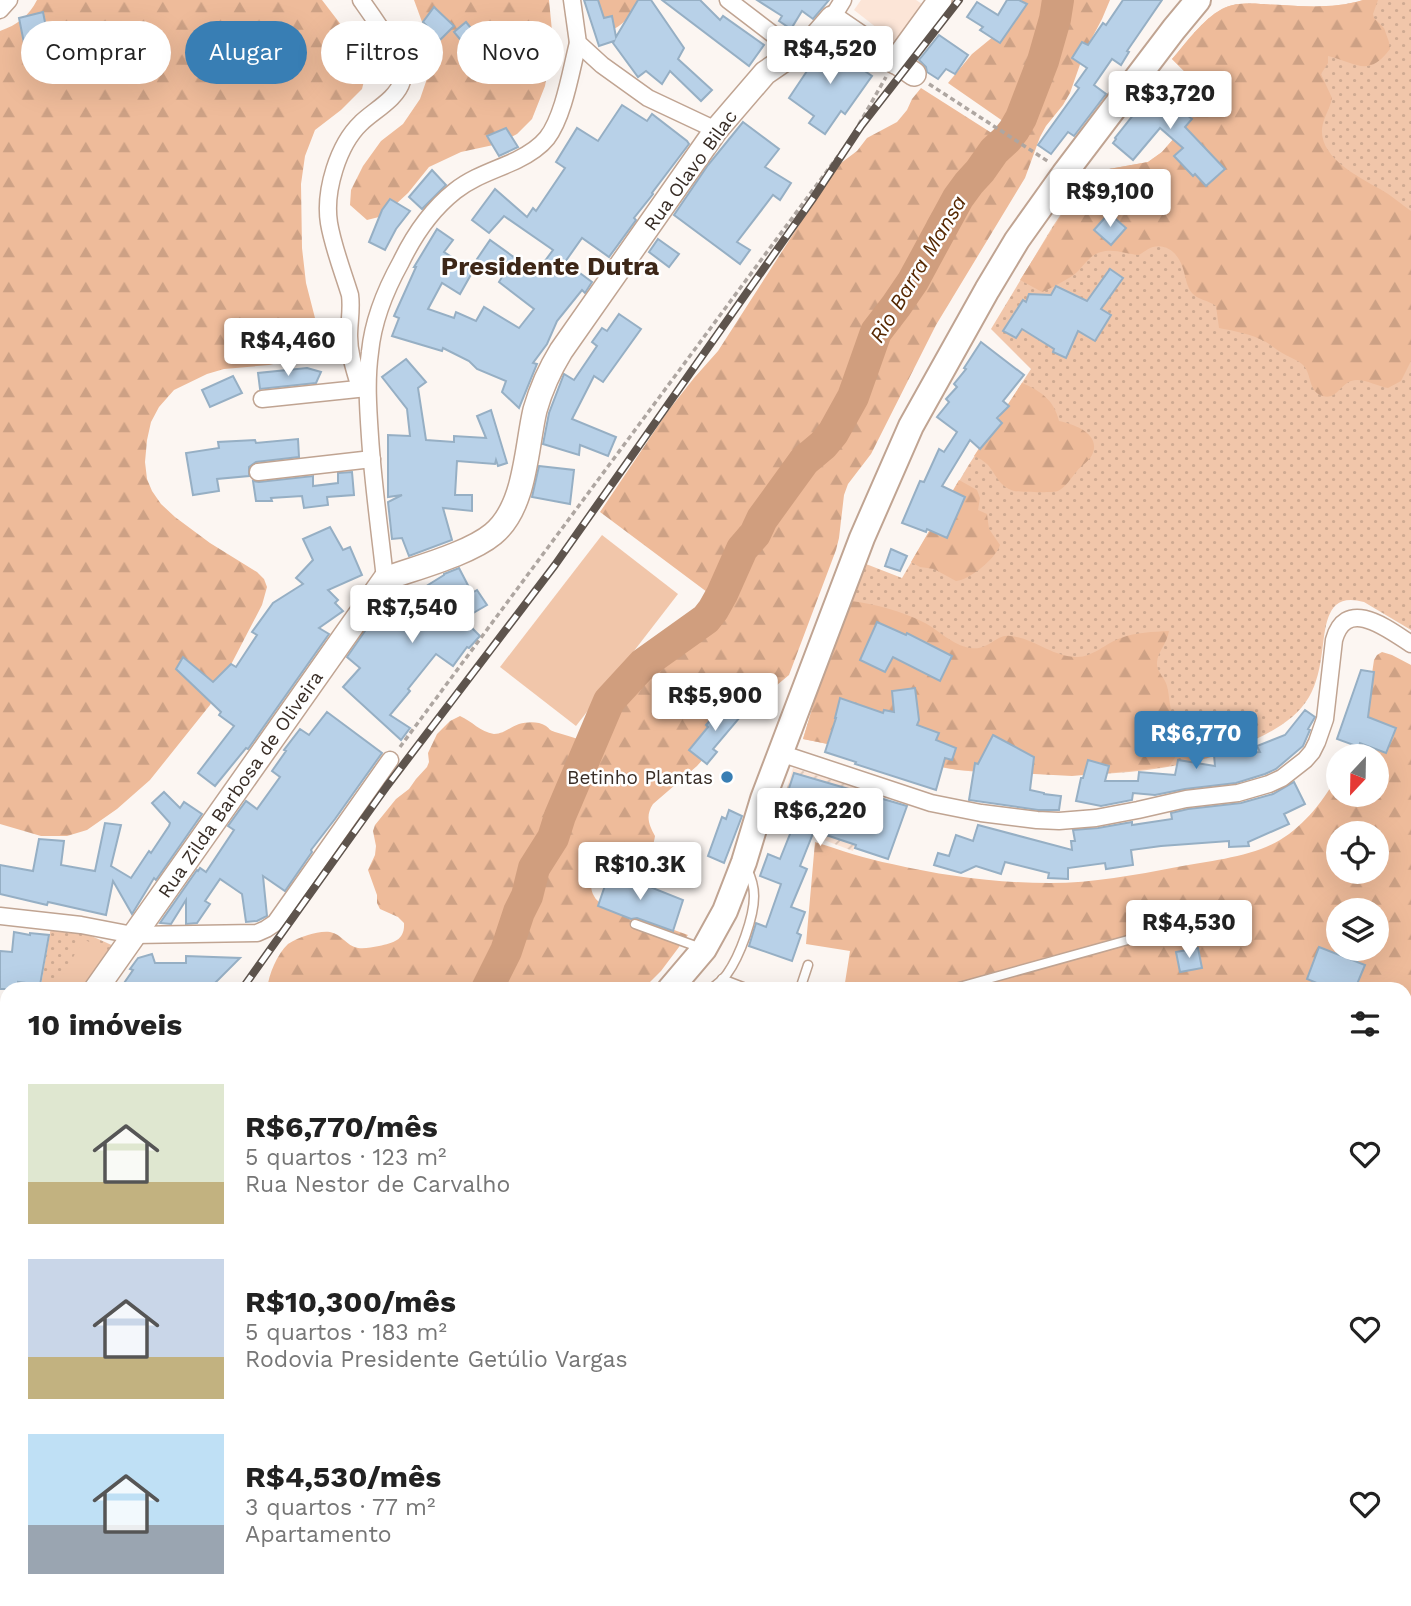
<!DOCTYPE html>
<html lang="pt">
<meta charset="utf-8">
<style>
:root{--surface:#fff;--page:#f2f2f2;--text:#222;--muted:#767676;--accent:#387eb4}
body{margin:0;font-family:"Work Sans",sans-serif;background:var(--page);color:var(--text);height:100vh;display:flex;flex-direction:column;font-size:26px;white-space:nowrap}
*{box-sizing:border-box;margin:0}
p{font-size:23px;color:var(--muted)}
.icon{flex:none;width:38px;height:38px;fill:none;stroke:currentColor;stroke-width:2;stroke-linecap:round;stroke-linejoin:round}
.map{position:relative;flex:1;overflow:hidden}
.details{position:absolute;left:0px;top:982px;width:1412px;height:625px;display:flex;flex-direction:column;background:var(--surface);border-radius:21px 21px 0 0;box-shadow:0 7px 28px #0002}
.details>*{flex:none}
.top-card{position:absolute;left:21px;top:21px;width:700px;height:63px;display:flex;gap:14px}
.needle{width:46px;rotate:202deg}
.tools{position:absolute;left:1326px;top:744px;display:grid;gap:14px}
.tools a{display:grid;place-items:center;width:63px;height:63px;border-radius:50%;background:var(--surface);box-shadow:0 7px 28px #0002;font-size:35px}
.price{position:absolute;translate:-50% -60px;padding:0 16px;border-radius:7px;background:#fff;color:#222;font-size:23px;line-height:46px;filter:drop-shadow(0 2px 4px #0008)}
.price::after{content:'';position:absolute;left:50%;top:42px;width:21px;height:16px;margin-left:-10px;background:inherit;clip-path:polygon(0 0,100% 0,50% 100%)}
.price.current{background:var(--accent);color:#fff}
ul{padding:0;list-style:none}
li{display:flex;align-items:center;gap:21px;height:175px;padding:0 28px}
li span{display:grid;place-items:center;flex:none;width:196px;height:140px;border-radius:0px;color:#555}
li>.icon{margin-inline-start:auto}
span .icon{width:84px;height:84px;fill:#fffc;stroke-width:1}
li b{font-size:30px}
h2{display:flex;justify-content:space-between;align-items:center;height:84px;padding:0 28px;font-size:30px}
.tag{padding:0 24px;border-radius:32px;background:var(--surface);box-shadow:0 7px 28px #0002;font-size:24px;line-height:63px}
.tag.current{background:var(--accent);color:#fff}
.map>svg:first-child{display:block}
</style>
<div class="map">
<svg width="1411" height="1606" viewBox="0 0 1411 1606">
<defs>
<pattern id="industrial-furrows" width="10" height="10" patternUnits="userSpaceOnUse" patternTransform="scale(1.75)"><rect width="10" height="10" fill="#fce5d7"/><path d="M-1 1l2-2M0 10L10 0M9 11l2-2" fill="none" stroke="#d9c5b8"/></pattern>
<pattern id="grass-dots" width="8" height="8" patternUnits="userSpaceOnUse" patternTransform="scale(1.75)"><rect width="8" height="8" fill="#f1c6aa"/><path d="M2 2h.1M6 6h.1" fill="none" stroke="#cfaa92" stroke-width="1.8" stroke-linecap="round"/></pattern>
<pattern id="forest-firs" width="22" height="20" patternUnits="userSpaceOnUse" patternTransform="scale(1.75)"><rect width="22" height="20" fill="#eebb9a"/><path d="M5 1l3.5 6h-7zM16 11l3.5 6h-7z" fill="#cda185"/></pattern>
</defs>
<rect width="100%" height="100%" fill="#fcf6f2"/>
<polygon fill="#fce5d7" points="861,0 916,0 922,4 895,42 854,10"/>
<polygon fill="url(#industrial-furrows)" points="793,768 873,793 853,851 776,822"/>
<g fill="url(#grass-dots)">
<path d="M1363,0H1411V630L1364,602C1326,591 1326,625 1322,652C1320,667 1317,683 1309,697C1294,723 1263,736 1237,748C1169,776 1078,777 1006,773C991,772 974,772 959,770C941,768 924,763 907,760C872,753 837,746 803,739L826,663L866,564L902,578L968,466L1031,369L991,329L1053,226L1074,195L1094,174L1109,169L1148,162L1162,152L1210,97L1172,59C1187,42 1202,20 1222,9C1240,0 1262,5 1282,5C1309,7 1337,8 1363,0Z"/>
<polygon points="51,927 87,934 116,947 90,989 48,989 41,985"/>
<polygon points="55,1600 575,1600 576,1606 54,1606"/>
<polygon points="846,1600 1264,1600 1269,1606 842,1606"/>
</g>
<g fill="url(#forest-firs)" fill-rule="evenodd">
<path d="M37,0H322L355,43L367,69L362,89L341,110L315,130L305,156L301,184L302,248L306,283L315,318V330L312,339L304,352L296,359L269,365L224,369L207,374L174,390L159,407L151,422L147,440L145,462L147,479L152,491L161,504L175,517L210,543L257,572L264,579L267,587L262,605L210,705L150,780L117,809L87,830L67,836H41L0,824V31C17,25 29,16 37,0Z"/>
<polygon points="414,0 549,0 552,31 550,58 545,86 532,119 517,134 498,144 461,152 429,167 408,193 383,216 367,220 350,205 351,190 363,166 381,141 403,124 420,99 431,67 429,41"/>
<path d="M591,0H639C632,13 627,22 614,29L590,5Z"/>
<path d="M1022,0H1056C1050,41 1026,87 1010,126L948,83L972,54L994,36Z"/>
<path d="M1066,0H1110L1102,19L1084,53L1070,93L1063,105L1046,126L1040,137L1025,178L936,325L871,454L848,484L844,495L839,538L836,550L789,675L777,685L754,687L749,690L731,722L705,757L697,766L653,804C645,816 649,825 655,836C654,842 653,848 648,851C639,858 619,848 605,856C593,863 587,885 594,896C596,900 599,902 602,904L688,935L661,971L643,989H495C513,951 533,912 542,872L609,723L620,704L653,665L670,653L699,642L728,610L735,600L749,553L769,518L781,501L811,466L832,448L837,441L860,397L883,332L896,321L910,302L970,195L997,157L1017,135L1061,31Z"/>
<path d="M1363,0H1378L1373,14L1374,18L1384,28L1389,42L1390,49C1368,78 1357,63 1328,56V63L1321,74L1332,98C1330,109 1323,118 1322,129C1320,158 1359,177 1380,189C1391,195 1401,204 1411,211V361L1401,381L1388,388C1376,386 1362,377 1351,381C1340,385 1336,400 1323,396C1308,392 1312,374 1303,365C1298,360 1291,358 1284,354C1278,351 1272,346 1266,342C1251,334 1235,331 1219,328L1216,306C1208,300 1198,300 1192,293C1187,287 1186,279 1184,272C1181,258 1170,243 1153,247C1148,248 1143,253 1139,255C1127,254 1113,248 1101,252C1089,255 1084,266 1076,273C1072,277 1048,290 1042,292L1020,280L1074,195L1094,174L1109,169L1148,162L1162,152L1210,97L1172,59C1187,42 1202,20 1222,9C1240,0 1262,5 1282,5C1309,7 1337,8 1363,0Z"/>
<polygon points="921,88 998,137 980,154 961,177 895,287 871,324 855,353 833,416 825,430 800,452 735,550 711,595 600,512 668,411 694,378 718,351 837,166 857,151 867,138 897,122 907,110 912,99"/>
<path d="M1022,383C1041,391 1054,400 1059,421C1074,424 1102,434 1092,455C1089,461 1081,466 1077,471C1071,478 1066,487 1058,491C1054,493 1020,492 1014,491C999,486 997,476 988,465C984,461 979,458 974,456Z"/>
<path d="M959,480L977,490L980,498L978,510L987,514L989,529L1000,545C996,558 970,580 956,581L934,569L920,567L911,562Z"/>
<path d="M851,601C875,604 901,611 923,622C939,630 952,645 970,648C990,651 995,634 1010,636C1034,638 1052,657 1077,657C1093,657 1106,643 1121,638C1136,632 1153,632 1169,631C1167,644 1158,651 1157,662C1156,672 1165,677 1167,686C1170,697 1169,709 1174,719C1177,726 1182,731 1185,738C1181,749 1176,757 1169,766L1129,771L1072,776L958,770L803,739L826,663Z"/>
<path d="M1382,652L1392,655L1411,665V1606H1269L1264,1600H1405V989H844L850,951L806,944L815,842C840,850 866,859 892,864C944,876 997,883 1050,883C1093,883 1135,875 1177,867C1209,861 1251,857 1280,840C1305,825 1325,799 1339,773V794H1377V756H1347L1363,718L1369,694L1374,660L1377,655ZM1339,833H1377V872H1339ZM1339,910H1377V948H1339Z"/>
<path d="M460,716C472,721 480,732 494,734C504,734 510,727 519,724C527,722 538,721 546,726C551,730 549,730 555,732C564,735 573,737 581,740L547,831L529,869L501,947L479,989H267C269,974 277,954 288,944C294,940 301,937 308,935C315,933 323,931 330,932C342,934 346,946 358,948C365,949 372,947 379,946C394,943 405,940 404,923L398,917L380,909L377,903V895L368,870L375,855L376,846L373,831L375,825L396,799L409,789L416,779L427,767L429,762L428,753L437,734L450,721Z"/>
<polygon points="7,1196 7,1497 0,1506 0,1200"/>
<polygon points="7,1566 7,1600 55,1600 54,1606 0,1606 0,1572"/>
<polygon points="575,1600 846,1600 842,1606 576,1606"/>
</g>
<g fill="#f1c6aa">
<polygon points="602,535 678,594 576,726 500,667"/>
<polygon points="84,939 111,955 90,989 54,989"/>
</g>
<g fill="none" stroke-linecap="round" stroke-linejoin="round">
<g stroke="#d09e7e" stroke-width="32">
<polyline points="487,989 506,951 519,912 527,896 534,868 553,838 560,816 609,701 643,664 706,619 713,610 722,594 742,549 755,534 762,519 804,461 823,445 833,433 853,397 876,332 896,306 913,281 958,198 969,183 980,171 994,151 1007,139 1014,130 1021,118 1043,61 1055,19 1058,0"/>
<polyline points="0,1168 7,1170"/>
</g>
</g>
<g fill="#b8d1e8" stroke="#96afc4" stroke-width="2">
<polygon points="584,0 598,0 604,18 612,16 616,37 638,0 651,0 684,48 678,59 712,90 701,101 670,71 662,84 646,71 638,77 613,43 614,41 599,46"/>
<polygon points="662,0 700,0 720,20 723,16 764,45 749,66"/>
<polygon points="757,0 829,0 813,19 802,11 791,29 779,21 782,16"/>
<polygon points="1007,0 1019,0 1027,4 1000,43 980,30 983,27 967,17 977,2 998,15"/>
<polygon points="1123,0 1162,0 1127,51 1129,52 1121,65 1112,59 1094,85 1106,94 1074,136 1068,132 1051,154 1038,145 1079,88 1075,85 1087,68 1072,58 1082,42 1088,45 1103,23 1106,25"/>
<polygon points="434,7 454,26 440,40 423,22"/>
<polygon points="43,12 53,63 29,68 19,18"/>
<polygon points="466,22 484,44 472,54 454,32"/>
<polygon points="939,35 968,55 955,74 946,69 938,79 927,72 926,67 919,60"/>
<polygon points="833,40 854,53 849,60 872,76 845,114 841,111 825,134 809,123 814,116 789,98 807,71 822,51 827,45 828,46"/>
<polygon points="1181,78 1196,90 1193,93 1201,100 1187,115 1192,119 1185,127 1225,169 1206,186 1195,174 1193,176 1174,156 1183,148 1160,128 1133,160 1113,143 1116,139 1115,138 1150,94 1161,103"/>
<polygon points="622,105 647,121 652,114 687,141 689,144 652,193 653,194 634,218 636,220 609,257 582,238 565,262 592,282 585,293 582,290 557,321 547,344 533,363 537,364 519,408 502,392 506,381 477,369 469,361 443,348 442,351 392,336 399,318 394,316 416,267 414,267 437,229 453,240 444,252 473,271 460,294 442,283 428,309 454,318 456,312 476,321 484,307 519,328 534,309 499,282 502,277 477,259 490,240 536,273 553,250 504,216 489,233 472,220 495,189 527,217 533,208 536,211 565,168 556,162 577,128 598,141"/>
<polygon points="743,122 779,149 765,167 791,183 780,200 773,195 737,242 750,250 740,264 674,215 708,165"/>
<polygon points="506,128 518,147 499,156 487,136"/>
<polygon points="432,170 446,185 422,209 409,197"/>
<polygon points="390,199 410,211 396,229 385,250 369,242 382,210"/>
<polygon points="1109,213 1126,228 1111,245 1094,230"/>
<polygon points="658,239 679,254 669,267 649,252"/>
<polygon points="1110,269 1123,278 1101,309 1111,315 1095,341 1078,331 1066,358 1053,352 1054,349 1022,329 1016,338 1003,331 1023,300 1026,302 1029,294 1051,295 1056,286 1087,301"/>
<polygon points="619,314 641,329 603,382 594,376 572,419 616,437 608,456 580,445 579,455 543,444 549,413 564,374 574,380 597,346 592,342 602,328 607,331"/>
<polygon points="981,342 1024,375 1003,401 1009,406 997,418 1002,423 980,449 970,440 942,486 965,497 947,538 927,529 926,532 902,523 920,481 924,482 939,449 944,452 957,432 937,417 949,402 946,399 957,387 954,384 966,369 964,368"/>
<polygon points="406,359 426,382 418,388 426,440 454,442 454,436 486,438 477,416 491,410 507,463 498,466 496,460 495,464 457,461 455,495 472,495 472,511 443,508 452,540 409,556 402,538 392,539 388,502 402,495 388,497 388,435 410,436 407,409 382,377"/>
<polygon points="307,368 321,372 316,383 260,389 258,373"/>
<polygon points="233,376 242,393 210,407 202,390"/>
<polygon points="298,439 299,457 256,462 249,467 249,476 217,479 219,491 193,495 186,453 219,448 218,442 255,440 256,443"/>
<polygon points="539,466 574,470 570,504 532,497"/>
<polygon points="352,472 354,495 327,497 328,505 304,508 302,496 271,498 272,501 256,501 253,481 259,482 313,476 313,486 338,483 338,473"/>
<polygon points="330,527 343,550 350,547 362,575 328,590 338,600 335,603 343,611 319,628 329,634 248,749 246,748 215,786 198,773 234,726 219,715 221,712 176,669 183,657 213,682 231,664 236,667 257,635 252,632 273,603 303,584 296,578 313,560 303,539"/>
<polygon points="891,549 907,556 900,571 885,566"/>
<polygon points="459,568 472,593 477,590 487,605 463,619 480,636 469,648 467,647 453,666 436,654 408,689 410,691 390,715 410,728 401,740 343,687 360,668 347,657 374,618 387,609 394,616 412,595 444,575 444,574"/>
<polygon points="877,622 906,635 907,633 952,656 940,681 893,657 885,672 860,660"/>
<polygon points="1361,670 1374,672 1368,717 1396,728 1386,753 1360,743 1359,747 1337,739"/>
<polygon points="915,688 919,720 917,725 939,733 936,740 956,748 952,760 945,758 936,790 855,764 856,762 825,752 836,718 835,718 840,698 883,713 884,710 894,712 892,691"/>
<polygon points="725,703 741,716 713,749 717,752 707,764 689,750 708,727 706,725"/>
<polygon points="1305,710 1315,717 1308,729 1310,730 1303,746 1276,769 1265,774 1236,783 1185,789 1155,795 1133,793 1132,800 1101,806 1076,801 1081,778 1083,778 1088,760 1109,766 1105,781 1138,781 1139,772 1175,775 1178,760 1215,766 1214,755 1260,752 1257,746 1285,735"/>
<polygon points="327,712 382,753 335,819 311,850 312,852 285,891 263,876 267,916 257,921 246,922 242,894 220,879 205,901 210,904 197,923 186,924 186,900 171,924 160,923 197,870 198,871 200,868 206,872 234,830 228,826 246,801 257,809 280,777 272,771 286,751 284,750 300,729 309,735"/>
<polygon points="993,735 1034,757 1030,790 1044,793 1044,794 1061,796 1059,810 1038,810 969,800 975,763 978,764"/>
<polygon points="794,773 907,806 888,859 855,848 856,845 814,831 800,866 807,869 791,907 805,912 797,933 801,935 792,961 749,946 756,923 766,927 781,884 760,876 768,854 780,859 794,824 779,819"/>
<polygon points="1294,782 1305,804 1284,814 1289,824 1248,842 1249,846 1229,847 1229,841 1161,846 1131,850 1133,865 1106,869 1105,863 1068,868 1068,879 1048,878 1049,873 1005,862 1001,874 976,866 961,873 934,865 938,853 949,856 956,835 973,841 978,825 1072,850 1071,841 1075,841 1073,830 1098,828 1132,822 1132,825 1172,819 1171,813 1188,809 1241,803 1273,794"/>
<polygon points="164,792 180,808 184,802 202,814 156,880 154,878 132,914 113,881 106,915 48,902 47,905 0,894 0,865 33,871 39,839 64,841 61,865 95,871 105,823 121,825 111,866 131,878 149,851 151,853 169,826 170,823 152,803"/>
<polygon points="729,810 742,816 724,863 708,856 722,817 726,819"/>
<polygon points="610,871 683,900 673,931 637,918 631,919 598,906"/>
<polygon points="14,932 30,935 30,933 49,935 40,985 18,982 17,989 0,989 0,951 12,952"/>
<polygon points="1319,947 1365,965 1355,989 1331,989 1307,979"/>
<polygon points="1198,948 1202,968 1180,972 1176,952"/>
<polygon points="152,954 155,963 186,963 186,956 240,958 209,989 120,989 133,970 130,969 138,958"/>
</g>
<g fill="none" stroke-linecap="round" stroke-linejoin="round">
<defs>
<g id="lane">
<polyline points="635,924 701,948"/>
<polyline points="722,979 748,989"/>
<path d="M711,989C717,984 723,980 727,974C740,956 754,917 754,896C754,887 751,877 747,869"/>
<polyline points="800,989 808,965"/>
<polyline points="952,989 1182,925"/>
</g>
<g id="street">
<polyline points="572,0 578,43 602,65 648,98 716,130"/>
<polyline points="728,0 796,52"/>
<polyline points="0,10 9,0"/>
<polyline points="832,18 843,0"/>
<path d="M360,388C355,371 349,354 349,336C349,322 352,309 350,295C343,272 333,247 329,223C324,191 338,145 361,123C373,111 397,99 402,81C406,61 373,17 361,0"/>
<polyline points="262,399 367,388"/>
<polyline points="258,472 372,459"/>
<path d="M385,579C380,532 373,484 370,437C368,408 366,380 370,352C373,321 386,289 401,262C414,235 431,210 455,191C474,176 496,170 517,160C527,155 539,148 547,138C564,116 571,70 578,43"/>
<path d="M780,753L931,803L981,813L1037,820L1059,821L1096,818L1138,810L1186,799L1238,793L1269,784L1282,778L1305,760L1312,752L1317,742L1325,719L1334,640C1346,596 1388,629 1411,644"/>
<polyline points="0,916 81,925 133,935 257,933 266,929 275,923 390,760"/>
</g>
<g id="secondary">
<polyline points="895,62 940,0"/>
<path d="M96,989L385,579C415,568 469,554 493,534C526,507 526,448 535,410C541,389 550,369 561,351L716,130L765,73L813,40L832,18L914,74"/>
<polyline points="0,1098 7,1097"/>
</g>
<g id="primary">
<polyline points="670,989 704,949 725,911 744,862 763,799 862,538 911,426 987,290 1017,240 1064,174 1174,29 1198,0"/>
<polyline points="0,1534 7,1524"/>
</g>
</defs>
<use href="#lane" stroke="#c0a492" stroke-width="11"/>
<use href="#street" stroke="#c0a492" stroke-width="19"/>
<use href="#secondary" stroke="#c0a492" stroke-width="26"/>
<use href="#primary" stroke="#c0a492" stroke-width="28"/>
<g stroke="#aea6a1" stroke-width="3.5" stroke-dasharray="5 3.5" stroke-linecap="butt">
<polyline points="929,84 1049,162"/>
<polyline points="400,747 850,140 886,77"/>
</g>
<use href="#lane" stroke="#fff" stroke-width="8"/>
<use href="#street" stroke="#fff" stroke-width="16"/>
<use href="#secondary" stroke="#fff" stroke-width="23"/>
<use href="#primary" stroke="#fff" stroke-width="24"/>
<defs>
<g id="rail">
<polyline points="242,989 387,786 555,565 812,200 861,126 959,0"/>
<polyline points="0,1186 7,1181"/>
</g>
</defs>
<use href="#rail" stroke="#5e544d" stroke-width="8"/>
<use href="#rail" stroke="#fff" stroke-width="5" stroke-dasharray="16" stroke-linecap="butt"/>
</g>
<circle fill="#387eb4" stroke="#fff" stroke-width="2.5" cx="727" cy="777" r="7"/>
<g text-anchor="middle" stroke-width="5" stroke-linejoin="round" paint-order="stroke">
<g font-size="19" fill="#382d26" stroke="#fff">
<text transform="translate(690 170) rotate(-54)" y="7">Rua Olavo Bilac</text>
<text transform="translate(240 784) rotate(-55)" y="7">Rua Zilda Barbosa de Oliveira</text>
</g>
<g font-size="19" fill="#382d26" stroke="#fff" text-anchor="end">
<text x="713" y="784">Betinho Plantas</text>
</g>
<g font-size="21" font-style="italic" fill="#552700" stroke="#fff">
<text transform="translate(918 269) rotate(-59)" y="7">Rio Barra Mansa</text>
</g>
<g font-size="26" font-weight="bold" fill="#3d2718" stroke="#fff">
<text x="550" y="275">Presidente Dutra</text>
</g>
</g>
</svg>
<div class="tools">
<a><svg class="needle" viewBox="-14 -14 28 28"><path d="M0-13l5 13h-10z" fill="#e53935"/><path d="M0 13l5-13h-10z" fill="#767676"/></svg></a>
<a><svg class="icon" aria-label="locate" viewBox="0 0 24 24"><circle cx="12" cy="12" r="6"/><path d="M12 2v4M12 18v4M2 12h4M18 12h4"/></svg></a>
<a><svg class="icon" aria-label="layers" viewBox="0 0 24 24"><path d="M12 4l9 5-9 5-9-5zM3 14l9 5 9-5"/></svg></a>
</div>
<b class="price" style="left:830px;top:86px">R$4,520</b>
<b class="price" style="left:1170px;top:131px">R$3,720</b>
<b class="price" style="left:1110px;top:229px">R$9,100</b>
<b class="price" style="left:288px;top:378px">R$4,460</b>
<b class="price" style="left:412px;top:645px">R$7,540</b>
<b class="price" style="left:715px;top:733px">R$5,900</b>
<b class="price current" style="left:1196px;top:771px">R$6,770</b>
<b class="price" style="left:820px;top:848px">R$6,220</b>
<b class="price" style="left:640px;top:902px">R$10.3K</b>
<b class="price" style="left:1189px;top:960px">R$4,530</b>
<div class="top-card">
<a class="tag">Comprar</a>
<a class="tag current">Alugar</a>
<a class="tag">Filtros</a>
<a class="tag">Novo</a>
</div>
<section class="details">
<h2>10 imóveis<svg class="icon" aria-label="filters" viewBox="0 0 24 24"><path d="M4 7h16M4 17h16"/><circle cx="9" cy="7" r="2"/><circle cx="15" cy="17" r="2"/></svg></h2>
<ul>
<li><span style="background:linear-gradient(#dfe7d0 70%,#c2b280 0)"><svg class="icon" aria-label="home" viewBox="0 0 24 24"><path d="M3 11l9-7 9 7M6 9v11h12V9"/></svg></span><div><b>R$6,770/mês</b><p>5 quartos · 123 m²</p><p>Rua Nestor de Carvalho</p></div><svg class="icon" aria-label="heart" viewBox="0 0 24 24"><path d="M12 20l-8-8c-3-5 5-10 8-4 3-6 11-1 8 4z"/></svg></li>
<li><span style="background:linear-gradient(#c9d6e8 70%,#c2b280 0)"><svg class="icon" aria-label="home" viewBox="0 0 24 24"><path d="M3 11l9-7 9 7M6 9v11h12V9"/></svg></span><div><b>R$10,300/mês</b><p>5 quartos · 183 m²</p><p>Rodovia Presidente Getúlio Vargas</p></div><svg class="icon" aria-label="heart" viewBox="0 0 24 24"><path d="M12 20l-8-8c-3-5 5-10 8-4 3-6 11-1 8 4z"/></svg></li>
<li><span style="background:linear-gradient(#bfe0f5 65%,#9aa5b1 0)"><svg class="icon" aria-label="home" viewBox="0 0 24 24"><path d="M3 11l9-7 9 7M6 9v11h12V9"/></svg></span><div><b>R$4,530/mês</b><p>3 quartos · 77 m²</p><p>Apartamento</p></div><svg class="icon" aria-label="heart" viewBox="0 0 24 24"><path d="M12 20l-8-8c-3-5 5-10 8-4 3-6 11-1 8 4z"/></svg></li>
</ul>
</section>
</div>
